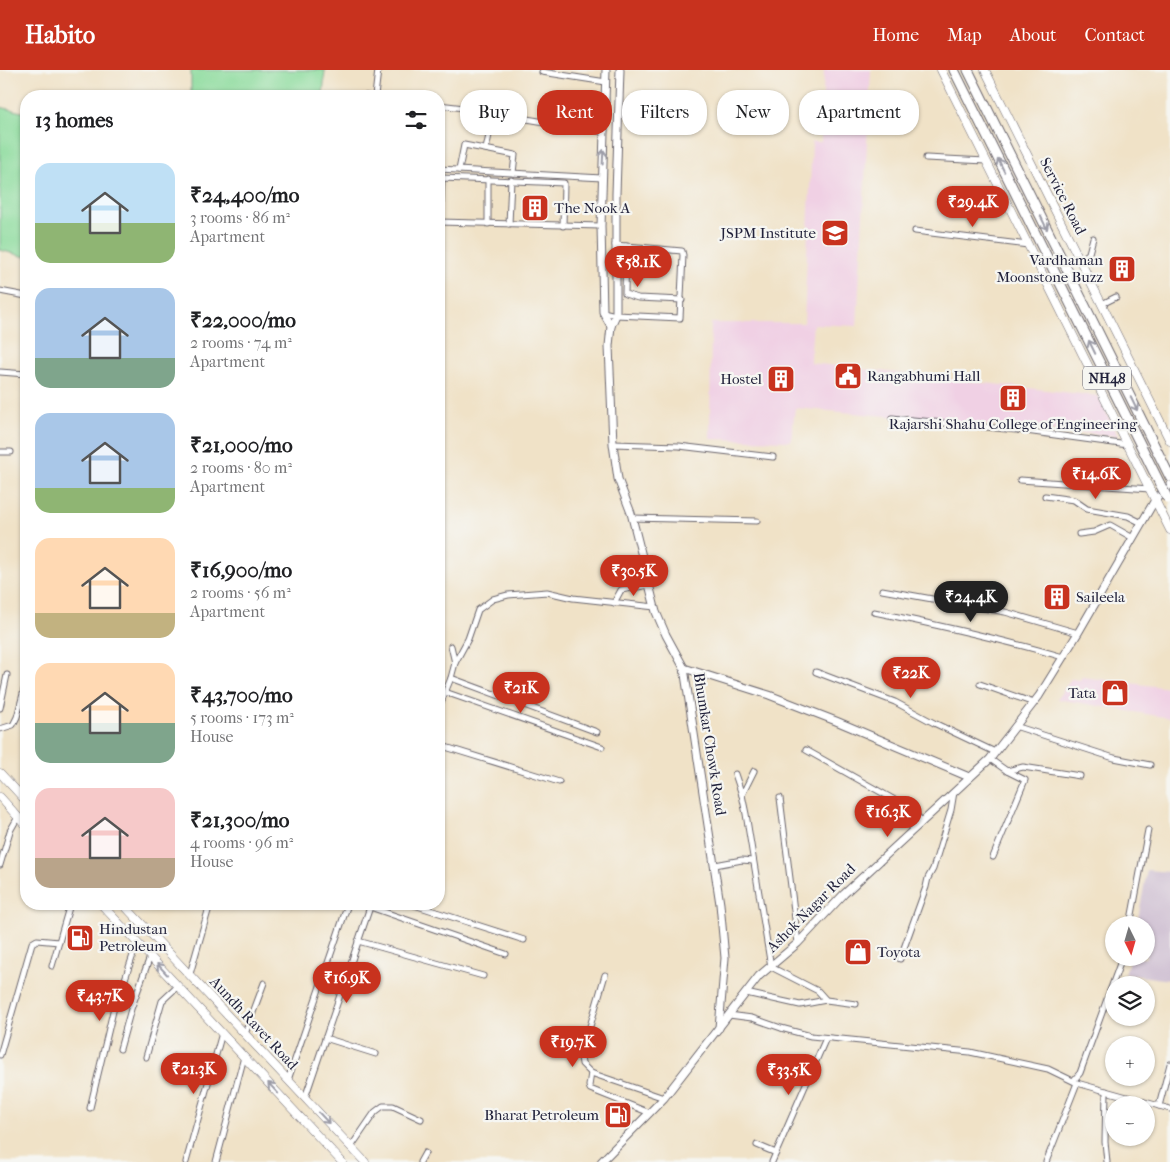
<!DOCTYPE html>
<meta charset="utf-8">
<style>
:root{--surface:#fff;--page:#f6f6f6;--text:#202124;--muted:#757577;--accent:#c8321e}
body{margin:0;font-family:"IM FELL French Canon",serif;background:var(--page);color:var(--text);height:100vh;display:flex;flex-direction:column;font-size:19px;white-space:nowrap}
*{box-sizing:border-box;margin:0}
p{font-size:16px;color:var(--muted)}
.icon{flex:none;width:28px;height:28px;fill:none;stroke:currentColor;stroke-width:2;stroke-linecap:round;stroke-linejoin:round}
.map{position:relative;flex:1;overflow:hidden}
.sheet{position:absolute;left:20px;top:20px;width:425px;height:820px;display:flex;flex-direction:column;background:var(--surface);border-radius:20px;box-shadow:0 1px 4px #0004}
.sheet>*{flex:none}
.banner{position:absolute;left:460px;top:20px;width:475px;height:45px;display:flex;gap:10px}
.needle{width:32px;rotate:175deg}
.tools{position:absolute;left:1105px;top:846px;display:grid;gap:10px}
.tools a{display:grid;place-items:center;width:50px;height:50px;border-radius:50%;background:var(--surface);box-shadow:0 1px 4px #0004;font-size:25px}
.price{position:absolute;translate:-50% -42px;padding:0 11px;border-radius:18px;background:var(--accent);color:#fff;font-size:16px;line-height:32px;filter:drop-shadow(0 1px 2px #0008)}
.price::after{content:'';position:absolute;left:50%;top:30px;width:15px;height:11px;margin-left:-8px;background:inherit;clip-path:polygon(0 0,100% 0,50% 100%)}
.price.active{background:#222;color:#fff}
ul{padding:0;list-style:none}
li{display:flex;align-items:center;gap:15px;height:125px;padding:0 15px}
li span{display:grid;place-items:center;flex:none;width:140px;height:100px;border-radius:15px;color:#555}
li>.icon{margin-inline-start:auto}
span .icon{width:60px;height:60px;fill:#fffc;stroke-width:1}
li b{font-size:21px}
h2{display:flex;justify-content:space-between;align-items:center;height:60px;padding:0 15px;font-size:21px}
.tag{padding:0 18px;border-radius:20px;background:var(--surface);box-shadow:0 1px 4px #0004;font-size:18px;line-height:45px}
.tag.active{background:var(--accent);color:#fff}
header{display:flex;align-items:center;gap:30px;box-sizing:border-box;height:70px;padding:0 25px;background:var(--accent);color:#fff}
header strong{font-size:24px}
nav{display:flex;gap:28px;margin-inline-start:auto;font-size:18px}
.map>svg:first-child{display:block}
</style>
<header>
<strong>Habito</strong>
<nav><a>Home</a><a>Map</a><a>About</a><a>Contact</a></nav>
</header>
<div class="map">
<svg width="1170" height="1092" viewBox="0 0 1170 1092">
<rect width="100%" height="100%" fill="#f6f6f2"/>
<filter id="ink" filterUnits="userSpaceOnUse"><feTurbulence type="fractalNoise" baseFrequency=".02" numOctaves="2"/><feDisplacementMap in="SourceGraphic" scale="10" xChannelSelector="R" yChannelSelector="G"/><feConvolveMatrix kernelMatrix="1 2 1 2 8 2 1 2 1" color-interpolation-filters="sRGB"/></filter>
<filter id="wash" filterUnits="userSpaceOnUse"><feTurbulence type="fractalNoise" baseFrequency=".0096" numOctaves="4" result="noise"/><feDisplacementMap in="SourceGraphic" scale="20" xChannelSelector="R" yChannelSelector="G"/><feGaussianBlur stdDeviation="1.12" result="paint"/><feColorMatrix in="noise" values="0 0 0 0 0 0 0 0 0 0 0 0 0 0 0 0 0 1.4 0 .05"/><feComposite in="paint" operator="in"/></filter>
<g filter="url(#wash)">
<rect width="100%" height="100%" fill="#f0e2c7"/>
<g fill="#f0d0e4">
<polygon points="824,0 871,0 857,256 813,254 810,293 1098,326 1118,366 795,338 791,371 710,369 711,253 804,253 812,72 821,72"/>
<polygon points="1082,607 1170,618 1170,648 1057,629 1071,609 1080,610"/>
</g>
<polygon fill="#cebed1" points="1147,800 1170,802 1170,910 1125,904 1130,888 1146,888 1146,855 1137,855"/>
<g fill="#88da9a" stroke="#557e6a">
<polygon points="191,0 325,0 323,26 191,26"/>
<polygon points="0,37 26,43 26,187 0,180"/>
</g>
</g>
<g filter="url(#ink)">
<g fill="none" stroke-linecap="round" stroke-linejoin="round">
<defs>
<g id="street">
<polyline points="542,2 606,12"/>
<polyline points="365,26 367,26"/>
<polyline points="375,26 378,0"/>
<polyline points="439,35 489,41 515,47 604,62"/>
<polyline points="486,79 494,42"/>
<polyline points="926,88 986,91"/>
<polyline points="439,99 602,108"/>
<polyline points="459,100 464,75 515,85 513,103"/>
<polyline points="488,109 488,154"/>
<polyline points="439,152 601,156"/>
<polyline points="440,152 442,108 564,113 563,156"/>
<polyline points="509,154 511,110"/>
<polyline points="915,161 1028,175"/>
<polyline points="626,176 625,224 638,228 682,230"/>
<polyline points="1080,191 1089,183 1093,168"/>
<polyline points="0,221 26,226"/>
<polyline points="1102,234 1116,227"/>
<polyline points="603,242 616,245 680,248 683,185 682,181 615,175"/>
<polyline points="0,302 26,304"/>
<polyline points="892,348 1026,361 1128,375"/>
<polyline points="613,374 679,376 773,387"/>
<polyline points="0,382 11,382"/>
<polyline points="1020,410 1150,419"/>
<polyline points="1045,426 1074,430 1087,439 1128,446 1142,453"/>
<polyline points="632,448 757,451"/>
<polyline points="1079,464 1094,462 1110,455 1133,468"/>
<polyline points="882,520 1005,542 1078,563"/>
<polyline points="614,533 621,520 649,515"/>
<path d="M874,542C938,555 1001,569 1063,587"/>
<polyline points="455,593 468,569 478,540 493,529 508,525 547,522 573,528 655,537"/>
<polyline points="816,602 895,632 934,653 995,682"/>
<polyline points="451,608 597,662"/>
<polyline points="980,614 1034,633"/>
<polyline points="445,622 602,677"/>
<polyline points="439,637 451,608 455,593 451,576"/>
<polyline points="0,638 7,605"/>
<polyline points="1015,656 1114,688 1150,695"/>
<polyline points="0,659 13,655 17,647 26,612"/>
<polyline points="439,675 559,712"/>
<polyline points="806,680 909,738 922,751"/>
<polyline points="990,689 1007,701 1023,697 1080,706"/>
<polyline points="735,704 742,725 746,744 771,897 818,921 826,930 856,934"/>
<polyline points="742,725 754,701"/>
<polyline points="780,728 798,873"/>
<polyline points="993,787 1025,710 1007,701"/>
<polyline points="0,795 10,761 18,747"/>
<polyline points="715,795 742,790 753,791"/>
<polyline points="411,834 524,870"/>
<polyline points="370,837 506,884"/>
<polyline points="1130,855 1148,760"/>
<polyline points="358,871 483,906"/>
<polyline points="900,889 926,817 928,808 933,799 951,740 954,722"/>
<polyline points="52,896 70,834"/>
<polyline points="190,904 210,834"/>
<polyline points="605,905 581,987 582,994 591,1003 664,1028"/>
<polyline points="746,923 800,935 826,930"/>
<polyline points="729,945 752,948 781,958 811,966 970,982 1048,999 1077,1013 1170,1039"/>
<polyline points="245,964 264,913"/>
<polyline points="325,968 376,984"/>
<polyline points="120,979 131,939 150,887"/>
<polyline points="0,985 32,873 37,870 59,872"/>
<polyline points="146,987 162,931 178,916"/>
<polyline points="591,1003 589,1016 590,1019 650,1043"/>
<polyline points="288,1010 348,834"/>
<polyline points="1074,1010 1080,1003 1122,888"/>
<polyline points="1106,1021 1105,1072 1107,1092"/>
<polyline points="305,1028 371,834"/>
<polyline points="1159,1036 1170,994"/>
<polyline points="90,1038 114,937 121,921 137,873"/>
<polyline points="757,1075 776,1083"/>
<polyline points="351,1077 375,1042 383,1036 393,1036 421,1049"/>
<polyline points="186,1092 222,963"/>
<polyline points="216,1092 244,987"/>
<polyline points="420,1092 425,1083"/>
<polyline points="772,1092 826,968"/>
<polyline points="1046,1092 1077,1013"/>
</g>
<g id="secondary">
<polyline points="606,0 601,156 603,242 611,256"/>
<polyline points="620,0 616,124 616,245 611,256 609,276 613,374 618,409 631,443 656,542 666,565 684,598 720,834 725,888 719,958"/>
<polyline points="684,598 769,625 836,651 969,707"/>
<polyline points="601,1092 664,1028 759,906 798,873 844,824 990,689 1039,626 1078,563 1155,430 1170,415"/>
</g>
<g id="primary">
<polyline points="941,0 1170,460"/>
<polyline points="985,0 1170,371"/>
<polyline points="0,703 26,731"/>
<polyline points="0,727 26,756"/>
<polyline points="101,834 342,1092"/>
<polyline points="123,834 365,1092"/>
</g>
<g id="highway">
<polyline points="954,0 1160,414"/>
<polyline points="968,0 1170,407"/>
</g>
</defs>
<use href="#street" stroke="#6a656c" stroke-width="7"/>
<use href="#secondary" stroke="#6a656c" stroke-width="9"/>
<use href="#primary" stroke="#6a656c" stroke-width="9"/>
<use href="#highway" stroke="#6a656c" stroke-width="11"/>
<use href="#street" stroke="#fff" stroke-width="5"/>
<use href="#secondary" stroke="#fff" stroke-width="7"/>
<use href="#primary" stroke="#fff" stroke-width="8"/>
<use href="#highway" stroke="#fff" stroke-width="9"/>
<defs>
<polyline id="highway-bridge" points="1160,414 1168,429"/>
</defs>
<use href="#highway-bridge" stroke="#6a656c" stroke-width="11" stroke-linecap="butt"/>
<use href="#highway-bridge" stroke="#fff" stroke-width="9"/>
</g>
<defs><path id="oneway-shaft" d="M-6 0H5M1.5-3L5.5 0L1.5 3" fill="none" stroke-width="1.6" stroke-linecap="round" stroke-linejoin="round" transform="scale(1.25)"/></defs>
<g stroke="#9c9ca7">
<use href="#oneway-shaft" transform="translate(603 87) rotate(-87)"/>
<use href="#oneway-shaft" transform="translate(1001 95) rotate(-116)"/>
<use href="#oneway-shaft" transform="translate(1044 153) rotate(64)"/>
<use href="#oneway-shaft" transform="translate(1092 277) rotate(-116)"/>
<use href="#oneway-shaft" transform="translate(1134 334) rotate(64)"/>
<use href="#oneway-shaft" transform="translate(162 899) rotate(-133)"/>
<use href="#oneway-shaft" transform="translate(273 1018) rotate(-133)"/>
<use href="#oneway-shaft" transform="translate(324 1048) rotate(47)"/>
</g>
</g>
<defs>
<symbol id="building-square" viewBox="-11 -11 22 22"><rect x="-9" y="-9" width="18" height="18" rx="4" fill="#c8321e" stroke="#f6f6f2"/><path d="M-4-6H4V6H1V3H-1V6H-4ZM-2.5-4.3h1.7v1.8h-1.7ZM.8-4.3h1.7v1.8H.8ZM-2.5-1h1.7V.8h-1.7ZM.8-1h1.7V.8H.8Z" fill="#fff"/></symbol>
<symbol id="university-square" viewBox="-11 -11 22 22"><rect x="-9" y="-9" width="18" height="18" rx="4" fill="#c8321e" stroke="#f6f6f2"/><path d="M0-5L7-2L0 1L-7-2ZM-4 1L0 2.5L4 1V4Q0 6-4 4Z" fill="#fff"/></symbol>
<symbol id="civic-square" viewBox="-11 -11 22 22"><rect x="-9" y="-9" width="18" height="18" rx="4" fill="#c8321e" stroke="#f6f6f2"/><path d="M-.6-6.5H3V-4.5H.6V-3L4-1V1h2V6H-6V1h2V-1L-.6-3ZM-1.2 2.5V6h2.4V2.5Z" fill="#fff"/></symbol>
<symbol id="shop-square" viewBox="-11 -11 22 22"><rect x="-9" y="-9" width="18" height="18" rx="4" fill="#c8321e" stroke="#f6f6f2"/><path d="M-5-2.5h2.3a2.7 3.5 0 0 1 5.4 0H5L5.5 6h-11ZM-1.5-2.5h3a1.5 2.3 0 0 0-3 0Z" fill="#fff"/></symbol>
<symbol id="fuel-square" viewBox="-11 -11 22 22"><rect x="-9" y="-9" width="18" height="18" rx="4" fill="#c8321e" stroke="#f6f6f2"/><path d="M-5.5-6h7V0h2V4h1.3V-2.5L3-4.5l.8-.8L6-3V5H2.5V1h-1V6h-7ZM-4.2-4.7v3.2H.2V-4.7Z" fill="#fff"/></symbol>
</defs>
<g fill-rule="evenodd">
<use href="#building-square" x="519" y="122" width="32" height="32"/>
<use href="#university-square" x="819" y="147" width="32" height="32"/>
<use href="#building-square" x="1106" y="183" width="32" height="32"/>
<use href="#civic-square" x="832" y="290" width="32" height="32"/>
<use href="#building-square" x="765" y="293" width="32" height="32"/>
<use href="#building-square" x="997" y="312" width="32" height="32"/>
<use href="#building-square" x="1041" y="511" width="32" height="32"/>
<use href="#shop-square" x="1099" y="607" width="32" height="32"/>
<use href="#fuel-square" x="64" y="852" width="32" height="32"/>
<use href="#shop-square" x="842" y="866" width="32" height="32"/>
<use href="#fuel-square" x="602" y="1029" width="32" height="32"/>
</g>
<g text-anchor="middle" stroke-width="4.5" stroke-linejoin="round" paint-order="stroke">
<rect fill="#f6f6f2" stroke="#626272" stroke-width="1" x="1083" y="296.5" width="48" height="23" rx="4"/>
<g font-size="14" font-weight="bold" fill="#22223b">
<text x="1107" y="313">NH48</text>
</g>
<g font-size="15" fill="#22223b" stroke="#f6f6f2">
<text transform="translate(1063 126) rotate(63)" y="5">Service Road</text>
<text transform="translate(710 674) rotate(81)" y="5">Bhumkar Chowk Road</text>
<text transform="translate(811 838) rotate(-45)" y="5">Ashok Nagar Road</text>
<text transform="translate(254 953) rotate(47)" y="5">Aundh Ravet Road</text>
</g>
<g font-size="15" fill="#22223b" stroke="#f6f6f2" text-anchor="start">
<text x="554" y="143">The Nook A</text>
<text x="816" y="168" text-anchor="end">JSPM Institute</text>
<text x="1103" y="195" text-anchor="end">Vardhaman<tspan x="1103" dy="17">Moonstone Buzz</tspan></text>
<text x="867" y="311">Rangabhumi Hall</text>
<text x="762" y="314" text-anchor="end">Hostel</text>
<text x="1013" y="359" text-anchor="middle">Rajarshi Shahu College of Engineering</text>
<text x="1076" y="532">Saileela</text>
<text x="1096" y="628" text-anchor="end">Tata</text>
<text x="99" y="864">Hindustan<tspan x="99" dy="17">Petroleum</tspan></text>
<text x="877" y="887">Toyota</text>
<text x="599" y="1050" text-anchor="end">Bharat Petroleum</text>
</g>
</g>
</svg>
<div class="tools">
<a><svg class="needle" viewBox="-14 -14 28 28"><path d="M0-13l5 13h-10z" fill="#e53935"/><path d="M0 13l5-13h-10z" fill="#757577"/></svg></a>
<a><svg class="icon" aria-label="layers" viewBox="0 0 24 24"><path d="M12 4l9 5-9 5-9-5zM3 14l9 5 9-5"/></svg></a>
<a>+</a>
<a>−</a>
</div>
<b class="price" style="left:973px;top:158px">₹29.4K</b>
<b class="price" style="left:638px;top:218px">₹58.1K</b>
<b class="price" style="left:1096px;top:430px">₹14.6K</b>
<b class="price" style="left:634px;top:527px">₹30.5K</b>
<b class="price active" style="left:971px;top:553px">₹24.4K</b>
<b class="price" style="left:911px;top:629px">₹22K</b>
<b class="price" style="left:521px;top:644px">₹21K</b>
<b class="price" style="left:888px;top:768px">₹16.3K</b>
<b class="price" style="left:347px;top:934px">₹16.9K</b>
<b class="price" style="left:100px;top:952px">₹43.7K</b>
<b class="price" style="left:573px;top:998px">₹19.7K</b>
<b class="price" style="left:194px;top:1025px">₹21.3K</b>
<b class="price" style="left:789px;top:1026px">₹33.5K</b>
<div class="banner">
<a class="tag">Buy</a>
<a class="tag active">Rent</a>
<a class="tag">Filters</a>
<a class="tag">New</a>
<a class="tag">Apartment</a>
</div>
<section class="sheet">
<h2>13 homes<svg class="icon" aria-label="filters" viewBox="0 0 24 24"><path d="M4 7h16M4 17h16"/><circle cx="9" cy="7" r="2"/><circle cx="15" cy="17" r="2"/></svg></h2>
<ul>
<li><span style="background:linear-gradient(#bfe0f5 60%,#8fb573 0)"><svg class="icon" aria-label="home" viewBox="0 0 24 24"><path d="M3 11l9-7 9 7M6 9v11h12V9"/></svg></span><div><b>₹24,400/mo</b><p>3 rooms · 86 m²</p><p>Apartment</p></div></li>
<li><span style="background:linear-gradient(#a9c7e8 70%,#7fa58c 0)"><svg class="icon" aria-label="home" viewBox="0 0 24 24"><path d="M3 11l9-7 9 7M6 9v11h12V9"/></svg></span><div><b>₹22,000/mo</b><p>2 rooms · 74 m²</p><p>Apartment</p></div></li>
<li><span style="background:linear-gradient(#a9c7e8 75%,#8fb573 0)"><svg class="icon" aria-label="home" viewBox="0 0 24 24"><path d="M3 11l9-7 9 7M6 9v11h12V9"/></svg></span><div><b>₹21,000/mo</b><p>2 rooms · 80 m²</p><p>Apartment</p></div></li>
<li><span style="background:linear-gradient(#ffd9b3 75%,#c2b280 0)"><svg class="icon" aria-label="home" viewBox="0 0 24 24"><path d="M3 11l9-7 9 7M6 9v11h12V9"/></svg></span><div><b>₹16,900/mo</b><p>2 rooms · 56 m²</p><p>Apartment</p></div></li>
<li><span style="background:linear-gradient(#ffd9b3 60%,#7fa58c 0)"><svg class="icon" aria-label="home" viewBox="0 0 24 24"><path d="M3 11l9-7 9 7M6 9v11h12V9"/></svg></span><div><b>₹43,700/mo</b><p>5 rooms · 173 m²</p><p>House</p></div></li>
<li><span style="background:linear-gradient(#f6c9c9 70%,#b9a48a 0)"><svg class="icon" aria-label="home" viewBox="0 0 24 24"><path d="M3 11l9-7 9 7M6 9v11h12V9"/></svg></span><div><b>₹21,300/mo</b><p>4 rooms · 96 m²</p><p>House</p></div></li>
</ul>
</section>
</div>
